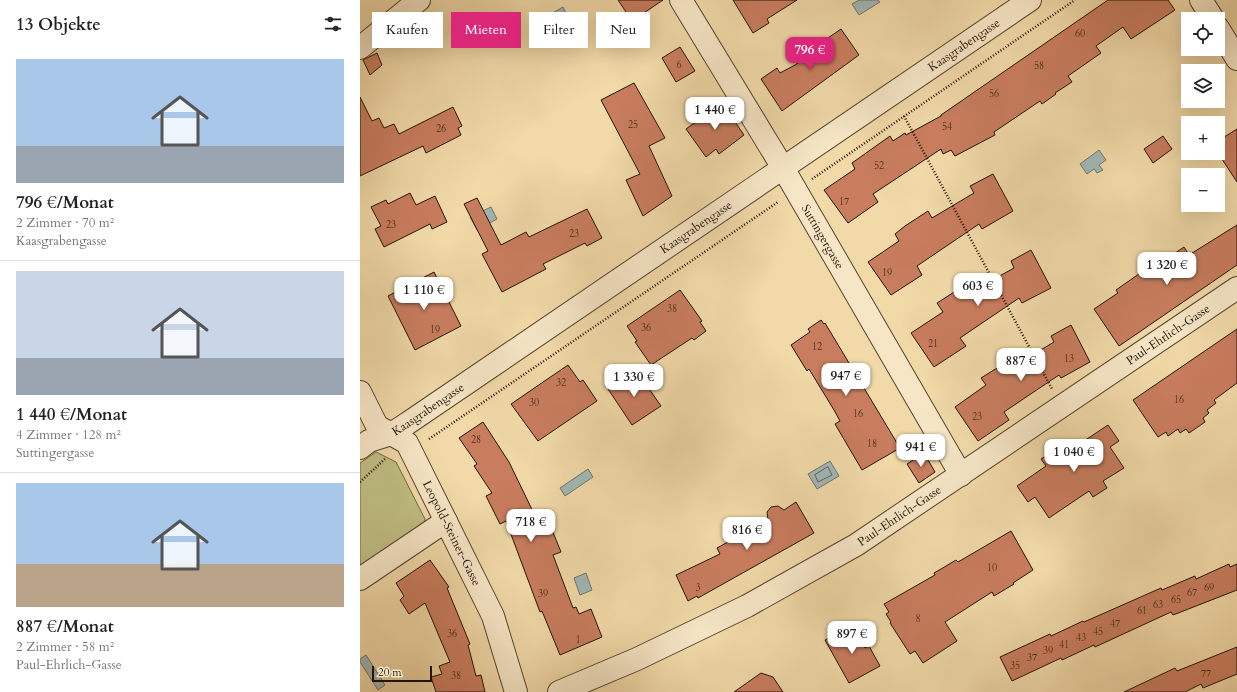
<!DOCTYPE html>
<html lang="de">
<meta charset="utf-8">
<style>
:root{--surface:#fff;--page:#f2f2f2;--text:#222;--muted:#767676;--line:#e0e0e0;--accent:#db2777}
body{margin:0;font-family:Cardo,serif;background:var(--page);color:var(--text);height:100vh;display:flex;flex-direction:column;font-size:15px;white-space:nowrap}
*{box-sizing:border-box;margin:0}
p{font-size:13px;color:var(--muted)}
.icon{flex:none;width:22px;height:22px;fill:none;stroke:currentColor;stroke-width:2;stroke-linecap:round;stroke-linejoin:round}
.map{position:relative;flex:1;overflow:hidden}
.drawer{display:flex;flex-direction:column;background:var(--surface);width:360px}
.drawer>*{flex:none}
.hud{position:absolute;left:12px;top:12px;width:380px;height:36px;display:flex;gap:8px}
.controls{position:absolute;left:821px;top:12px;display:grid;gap:8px}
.controls a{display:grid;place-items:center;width:44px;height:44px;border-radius:0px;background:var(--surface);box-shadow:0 4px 16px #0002;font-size:20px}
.scale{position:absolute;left:12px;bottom:10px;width:60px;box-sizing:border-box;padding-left:4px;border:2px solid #241308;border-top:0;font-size:11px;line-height:14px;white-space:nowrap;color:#241308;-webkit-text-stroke:3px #f6e6c6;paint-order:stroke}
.price{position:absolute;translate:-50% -34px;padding:0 9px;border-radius:8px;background:#fff;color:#222;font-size:13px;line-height:26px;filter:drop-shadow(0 1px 2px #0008)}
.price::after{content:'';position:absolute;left:50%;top:24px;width:12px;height:9px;margin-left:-6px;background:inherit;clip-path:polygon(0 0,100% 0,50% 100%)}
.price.active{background:var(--accent);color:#fff}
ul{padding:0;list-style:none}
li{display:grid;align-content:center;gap:8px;height:212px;padding:0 16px}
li+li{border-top:1px solid var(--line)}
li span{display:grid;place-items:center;height:124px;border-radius:0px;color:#555}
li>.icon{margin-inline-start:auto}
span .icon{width:72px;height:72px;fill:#fffc;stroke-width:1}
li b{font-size:17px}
h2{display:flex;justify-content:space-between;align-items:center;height:48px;padding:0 16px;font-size:17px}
.tag{padding:0 14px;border-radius:0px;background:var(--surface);box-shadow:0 4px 16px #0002;font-size:14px;line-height:36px}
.tag.active{background:var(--accent);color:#fff}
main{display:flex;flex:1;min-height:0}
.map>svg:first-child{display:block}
</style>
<main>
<section class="drawer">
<h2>13 Objekte<svg class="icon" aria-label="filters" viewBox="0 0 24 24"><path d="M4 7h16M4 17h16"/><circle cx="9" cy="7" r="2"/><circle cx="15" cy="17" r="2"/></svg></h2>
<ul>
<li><span style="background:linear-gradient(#a9c7e8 70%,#9aa5b1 0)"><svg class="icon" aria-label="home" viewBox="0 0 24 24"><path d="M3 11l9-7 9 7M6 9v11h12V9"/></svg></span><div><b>796 €/Monat</b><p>2 Zimmer · 70 m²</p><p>Kaasgrabengasse</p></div></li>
<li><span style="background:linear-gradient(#c9d6e8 70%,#9aa5b1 0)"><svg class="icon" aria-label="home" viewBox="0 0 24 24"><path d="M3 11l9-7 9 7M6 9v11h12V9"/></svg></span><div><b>1 440 €/Monat</b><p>4 Zimmer · 128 m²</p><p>Suttingergasse</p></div></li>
<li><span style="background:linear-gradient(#a9c7e8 65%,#b9a48a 0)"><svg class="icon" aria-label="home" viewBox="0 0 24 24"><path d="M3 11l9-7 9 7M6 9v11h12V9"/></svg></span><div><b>887 €/Monat</b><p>2 Zimmer · 58 m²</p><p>Paul-Ehrlich-Gasse</p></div></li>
</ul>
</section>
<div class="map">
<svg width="877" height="692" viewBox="0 0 877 692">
<rect width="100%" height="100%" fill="#f1d9a8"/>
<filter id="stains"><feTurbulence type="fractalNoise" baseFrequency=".005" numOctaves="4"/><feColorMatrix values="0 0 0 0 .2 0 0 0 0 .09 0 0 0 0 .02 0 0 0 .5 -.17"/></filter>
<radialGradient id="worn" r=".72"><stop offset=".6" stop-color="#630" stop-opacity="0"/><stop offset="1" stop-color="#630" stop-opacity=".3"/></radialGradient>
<polygon fill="#c0be83" stroke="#726846" points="16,452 36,462 65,519 64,524 0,569 0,463"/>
<g fill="#a1b7b5" stroke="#6f7570">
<polygon points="499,0 518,0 520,2 499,15 492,4"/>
<polygon points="203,7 218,37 202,45 187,16"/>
<polygon points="739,150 746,160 739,165 743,170 737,173 734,169 727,174 720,164"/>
<polygon points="131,207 137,219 117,230 110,217"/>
<polygon points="470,461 479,476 457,489 448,474"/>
<polygon points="228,469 233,477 205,496 200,488"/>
<polygon points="226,573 232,590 220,595 214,578"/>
<polygon points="6,655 25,685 18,690 0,662 0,659"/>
</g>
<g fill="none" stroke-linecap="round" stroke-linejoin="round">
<g stroke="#62655e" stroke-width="1">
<polygon points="200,14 212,34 205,39 193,19"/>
<polygon points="468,467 472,475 458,482 455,475"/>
</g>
</g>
<g fill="#c87d5e" stroke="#241308">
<polygon points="258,0 303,0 272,21"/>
<polygon points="373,0 437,0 407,19 409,23 393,33"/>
<polygon points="748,0 808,0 815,10 771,39 763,27 736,46 741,53 708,76 712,82 695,93 696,94 682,104 680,101 634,132 635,135 595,156 591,150 583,154 581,149 513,194 518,202 488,223 464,190 495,169 492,163 530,136 533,141 545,133 546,135 581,116 581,115"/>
<polygon points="481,29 499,55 422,111 401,79 417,68 420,73 435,65 467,43 465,40"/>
<polygon points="320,47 335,71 316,82 302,58"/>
<polygon points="17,53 22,65 10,75 3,60"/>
<polygon points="274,83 305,138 289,146 312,196 283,216 266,180 280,174 241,100"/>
<polygon points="0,97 12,121 19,118 24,128 34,124 39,134 93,107 102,126 98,128 101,135 66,153 63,146 0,176"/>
<polygon points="362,103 384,135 359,154 356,149 346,157 326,129"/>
<polygon points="877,129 877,182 858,153 858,141"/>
<polygon points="803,136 812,149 793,163 784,149"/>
<polygon points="633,174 653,211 622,229 619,224 557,266 562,275 531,295 508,262 539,241 535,234 545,226 568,211 572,218 614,193 610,186"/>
<polygon points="50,193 56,205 75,196 87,222 72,229 70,224 24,247 15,229 21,226 11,207 26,200 28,204"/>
<polygon points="117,198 141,245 166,232 169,237 227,209 242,238 227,246 225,243 183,264 186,269 142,292 122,254 128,251 104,204"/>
<polygon points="877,225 877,265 759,346 734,309 758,293 756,290 796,262 798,265 824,247 829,255"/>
<polygon points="671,250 691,288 662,303 659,298 600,338 606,346 574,367 551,333 583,312 577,303 610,282 615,288 626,281 627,283 654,268 651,261"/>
<polygon points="74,272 101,326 55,350 28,296"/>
<polygon points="320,290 342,321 340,322 346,331 334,340 332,338 291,365 275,342 277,341 267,326"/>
<polygon points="461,320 464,324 465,323 540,448 502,470 475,424 480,421 474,410 449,369 447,371 431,345 450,332 448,329"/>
<polygon points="711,325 730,362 701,378 699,375 644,412 649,420 618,441 595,407 626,385 621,378 650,360 654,366 694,342 691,336"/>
<polygon points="877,329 877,383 854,400 856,403 847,410 849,413 843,418 845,422 829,433 826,429 820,433 818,429 808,436 806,432 798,437 773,400"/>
<polygon points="208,365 220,382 223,380 237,401 178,441 151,404"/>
<polygon points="276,370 301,406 272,425 248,389"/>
<polygon points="123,422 149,462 179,524 188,520 201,552 193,555 213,608 216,607 219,614 231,609 242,637 200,655 182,611 180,612 146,521 140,524 126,496 132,493 114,466 117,464 99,438"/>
<polygon points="748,425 759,441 750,447 764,468 743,481 747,488 733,497 729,491 689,518 675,497 668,502 657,486 686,466 681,459 698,448 703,455"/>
<polygon points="564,453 575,472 559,483 547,464"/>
<polygon points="436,502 454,533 338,598 337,596 328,601 316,575 360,554 357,548 408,520 407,512 411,507 418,506 424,510"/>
<polygon points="651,531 673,570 653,583 654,584 634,596 632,592 585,622 597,641 563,663 555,651 550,654 530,623 531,622 526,614 529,612 524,604 575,575 574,573 581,569 596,560 598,562"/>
<polygon points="70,560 89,587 87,588 110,644 108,645 116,676 121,675 125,692 76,692 71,677 82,674 79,666 90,662 65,603 49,614 40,600 44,596 36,583"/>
<polygon points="869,564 870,567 877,564 877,590 813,615 811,612 735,647 734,645 702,660 701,658 652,681 640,657 690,634 691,636 723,621 724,622 801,588 802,590 835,576 836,579"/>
<polygon points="489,630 492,635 496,632 505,648 509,646 520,666 489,683 465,640 481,631 483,633"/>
<polygon points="877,647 877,674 843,688 841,684 825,692 764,692 815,668 817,671"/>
<polygon points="401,673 413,677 423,692 374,692"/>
</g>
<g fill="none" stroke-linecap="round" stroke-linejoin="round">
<defs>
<g id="minor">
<path id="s1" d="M321,0L423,168L601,475"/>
<polyline points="841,0 853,19"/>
<polyline points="858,28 877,59"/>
<polyline points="0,48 59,0"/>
<path id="s2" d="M0,392L17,426L47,443L133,616L156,692"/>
<path id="s3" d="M0,448L9,441L31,434L48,423L670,0"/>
<polyline points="0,579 86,521"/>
<path id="s4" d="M199,692L277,659L387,606L496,545L877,288"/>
</g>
</defs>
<use href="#minor" stroke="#574430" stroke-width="24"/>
<g stroke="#241308" stroke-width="2.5" stroke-dasharray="1 2" stroke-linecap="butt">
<polyline points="544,116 692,389"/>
<polyline points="452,179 715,0"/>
<polyline points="69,439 418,202"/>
<polyline points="0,482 25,459"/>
</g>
<use href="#minor" stroke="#f6e6c6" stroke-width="22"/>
</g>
<g text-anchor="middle" stroke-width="4" stroke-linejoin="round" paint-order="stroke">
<g font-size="10" fill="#4d2e1e">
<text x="720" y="37">60</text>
<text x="319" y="68">6</text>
<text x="679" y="69">58</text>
<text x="634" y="97">56</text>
<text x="273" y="128">25</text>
<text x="587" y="130">54</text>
<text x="81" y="132">26</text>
<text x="519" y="169">52</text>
<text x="484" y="205">17</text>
<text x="31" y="228">23</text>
<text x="214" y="237">23</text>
<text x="527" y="276">19</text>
<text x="312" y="312">38</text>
<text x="286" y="331">36</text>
<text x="75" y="333">19</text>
<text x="573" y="347">21</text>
<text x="457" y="350">12</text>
<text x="709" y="362">13</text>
<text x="201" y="386">32</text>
<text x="819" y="403">16</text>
<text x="174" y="406">30</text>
<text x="498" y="417">16</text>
<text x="617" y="420">23</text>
<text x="116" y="443">28</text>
<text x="512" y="447">18</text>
<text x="632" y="571">10</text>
<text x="338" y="591">3</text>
<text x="849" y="591">69</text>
<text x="832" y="596">67</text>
<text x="183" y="597">39</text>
<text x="816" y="603">65</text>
<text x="798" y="608">63</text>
<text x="782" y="614">61</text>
<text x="558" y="622">8</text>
<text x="755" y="627">47</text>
<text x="738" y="635">45</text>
<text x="92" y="637">36</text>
<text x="721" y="641">43</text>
<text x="218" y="643">1</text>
<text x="704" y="648">41</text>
<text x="688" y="654">39</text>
<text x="672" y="661">37</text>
<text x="655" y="669">35</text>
<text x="846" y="677">77</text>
<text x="96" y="679">38</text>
</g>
<g font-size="12" fill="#241308" stroke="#f6e6c6">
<text dy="4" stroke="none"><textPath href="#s3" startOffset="727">Kaasgrabengasse</textPath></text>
<text dy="4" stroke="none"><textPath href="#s3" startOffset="403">Kaasgrabengasse</textPath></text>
<text dy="4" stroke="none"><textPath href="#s1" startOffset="276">Suttingergasse</textPath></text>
<text dy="4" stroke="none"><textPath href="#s4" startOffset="708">Paul-Ehrlich-Gasse</textPath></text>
<text dy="4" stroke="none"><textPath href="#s3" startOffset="79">Kaasgrabengasse</textPath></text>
<text dy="4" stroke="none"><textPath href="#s4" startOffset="384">Paul-Ehrlich-Gasse</textPath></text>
<text dy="4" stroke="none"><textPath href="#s2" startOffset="173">Leopold-Steiner-Gasse</textPath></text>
</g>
</g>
<rect width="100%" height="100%" filter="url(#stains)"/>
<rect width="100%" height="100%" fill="url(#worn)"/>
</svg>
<div class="controls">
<a><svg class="icon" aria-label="locate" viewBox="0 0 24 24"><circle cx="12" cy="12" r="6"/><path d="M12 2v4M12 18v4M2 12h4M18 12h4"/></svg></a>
<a><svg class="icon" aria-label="layers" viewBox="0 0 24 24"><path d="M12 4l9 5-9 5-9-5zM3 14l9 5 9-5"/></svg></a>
<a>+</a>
<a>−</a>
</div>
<div class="scale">20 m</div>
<b class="price active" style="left:450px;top:71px">796 €</b>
<b class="price" style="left:355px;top:131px">1 440 €</b>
<b class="price" style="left:807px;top:286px">1 320 €</b>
<b class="price" style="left:618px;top:307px">603 €</b>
<b class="price" style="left:64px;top:311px">1 110 €</b>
<b class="price" style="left:661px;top:382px">887 €</b>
<b class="price" style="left:486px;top:397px">947 €</b>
<b class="price" style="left:274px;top:398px">1 330 €</b>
<b class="price" style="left:561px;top:468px">941 €</b>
<b class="price" style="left:714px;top:473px">1 040 €</b>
<b class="price" style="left:171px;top:543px">718 €</b>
<b class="price" style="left:387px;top:551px">816 €</b>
<b class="price" style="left:492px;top:655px">897 €</b>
<div class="hud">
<a class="tag">Kaufen</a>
<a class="tag active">Mieten</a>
<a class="tag">Filter</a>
<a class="tag">Neu</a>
</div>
</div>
</main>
